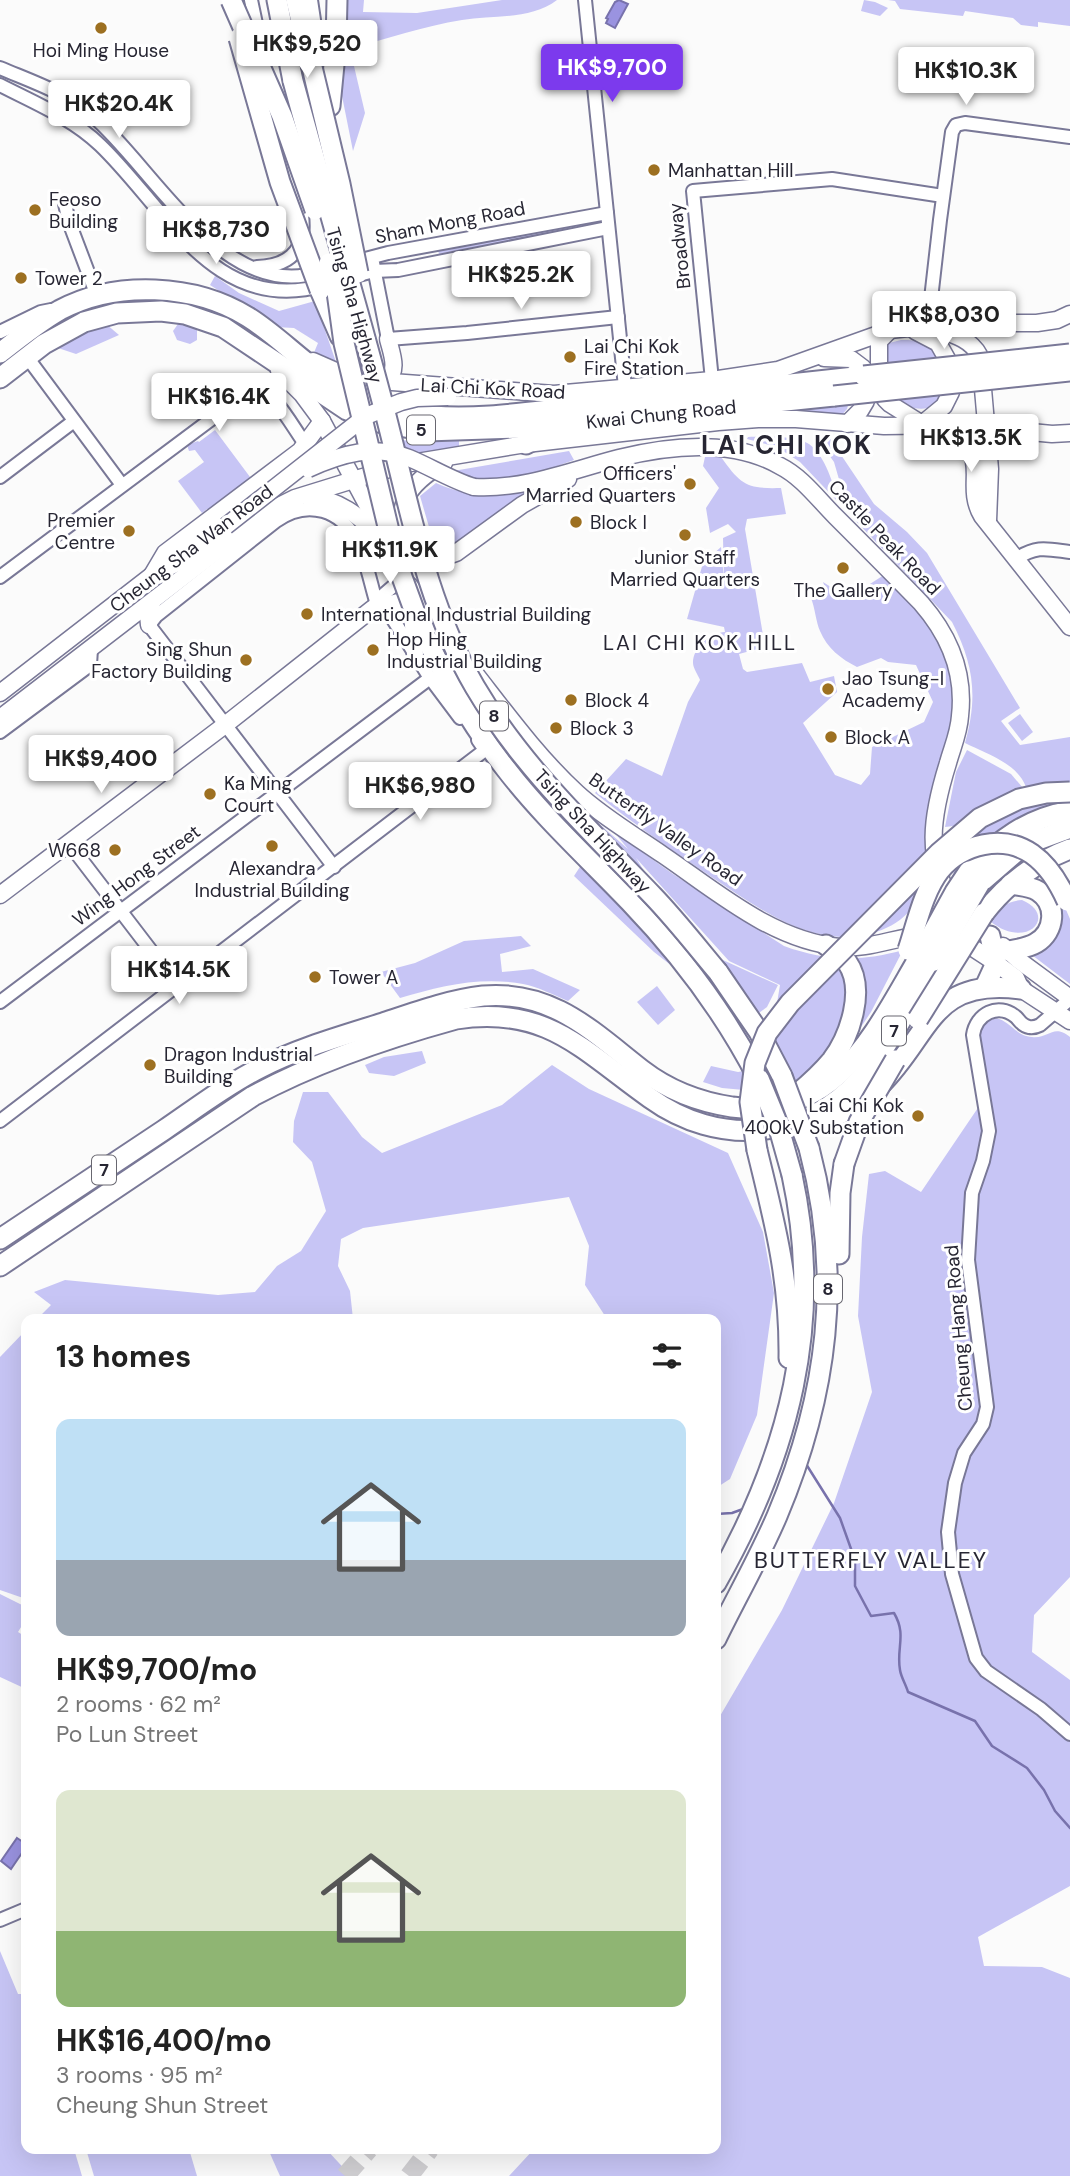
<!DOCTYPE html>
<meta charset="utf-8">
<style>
:root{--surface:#fff;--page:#f6f6f6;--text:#222;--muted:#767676;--accent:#7c3aed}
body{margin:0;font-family:"DM Sans",sans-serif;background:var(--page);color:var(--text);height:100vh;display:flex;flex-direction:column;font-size:26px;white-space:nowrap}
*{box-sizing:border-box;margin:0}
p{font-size:23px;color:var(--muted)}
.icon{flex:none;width:38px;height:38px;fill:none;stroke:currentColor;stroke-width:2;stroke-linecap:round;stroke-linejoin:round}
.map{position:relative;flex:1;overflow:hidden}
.side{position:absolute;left:21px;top:1314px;width:700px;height:840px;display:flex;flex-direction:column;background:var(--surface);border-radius:14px;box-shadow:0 7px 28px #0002}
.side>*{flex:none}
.price{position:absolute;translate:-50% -60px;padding:0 16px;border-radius:7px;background:#fff;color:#222;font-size:23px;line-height:46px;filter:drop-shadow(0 2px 4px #0008)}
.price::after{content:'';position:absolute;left:50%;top:42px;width:21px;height:16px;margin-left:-10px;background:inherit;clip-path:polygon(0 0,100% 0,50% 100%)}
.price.current{background:var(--accent);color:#fff}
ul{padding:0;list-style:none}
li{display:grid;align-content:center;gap:14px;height:371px;padding:0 35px}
li span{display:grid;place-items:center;height:217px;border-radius:14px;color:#555}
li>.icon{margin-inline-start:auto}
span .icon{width:126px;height:126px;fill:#fffc;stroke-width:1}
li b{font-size:30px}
h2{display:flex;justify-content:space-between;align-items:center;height:84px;padding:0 35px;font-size:30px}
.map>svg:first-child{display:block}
</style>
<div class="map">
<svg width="1070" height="2176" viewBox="0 0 1070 2176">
<rect width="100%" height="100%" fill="#fbfbfb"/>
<g fill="#c7c5f5">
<path d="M342,0H364L363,12L417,13L502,0H557C531,20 493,15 462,20C424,26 386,39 350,49L365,113L353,151L338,76Z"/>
<polygon points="864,0 875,2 888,8 880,16 861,11"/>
<polygon points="888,0 1070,0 1070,26 1038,22 1038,27 1021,25 1013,18 965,11 963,16 900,9 895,1"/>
<polygon points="569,225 570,229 439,254 438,250"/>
<polygon points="215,276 239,293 279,311 315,301 337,365 313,355 318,343 294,328 275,327 210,285"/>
<polygon points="187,323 197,329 197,340 190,344 177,340 173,331 178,324"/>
<polygon points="106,324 119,335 76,354 58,348 85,328"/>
<path d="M901,340C920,340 929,342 940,358L884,365V348L889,343Z"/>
<path d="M942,394C932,417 910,408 892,400Z"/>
<polygon points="849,402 847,409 841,416 764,412"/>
<polygon points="215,430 250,477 245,482 247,481 253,493 214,513 207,509 202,513 178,481 204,462 195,450 189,451 187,445 198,441 199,442"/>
<path d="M748,437C763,436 797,436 809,444C826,456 833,485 839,503L800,462L777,447L747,439Z"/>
<path d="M829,437L874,504L907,532L927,553L1020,708L1001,721L1020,745L1070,737V801C1042,808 1012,817 990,837C977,849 966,866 955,880L947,839L1026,787C1017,763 987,754 965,743C978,697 974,665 952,622L854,519L847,507L834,462L817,438Z"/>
<polygon points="395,439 418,442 459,441 459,448 399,458"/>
<path d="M569,451L574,460C533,475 495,490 453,471Z"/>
<path d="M705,457H721C741,485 747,489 781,488L786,514L747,519L745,529L765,647L739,654L743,669L747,672L802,663L810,682L834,676L837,692L803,723L835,775L861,785L870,774L872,747L924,722L933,702L916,665L888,662L881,658L857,667C841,659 827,648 820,631C816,622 815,608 811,598L827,593L823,582L848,598L884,575C909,599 936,626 947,660C966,714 936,767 927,821C923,845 929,872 919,895C909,922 878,935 851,937C796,939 750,902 707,874C669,848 631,822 595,793L626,759L662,776L688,702L700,680C698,675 693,668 693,663C693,647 710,633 725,632L724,627L687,619L703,563L721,547L724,580L723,538L736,532L728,524L710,533L706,508L719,488L703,466Z"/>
<path d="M436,483C475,500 497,495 538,491L459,545L436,551L420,496Z"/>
<polygon points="1020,714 1033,732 1022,741 1008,723"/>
<path d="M508,744L628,849L614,832L673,874L784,946C825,961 862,962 903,950L871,1012L845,1051L786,1101L755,1091L722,1088L703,1082L711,1066L738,1072L749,1070L770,1045L780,985L729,961L636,858L690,945L778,985L767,1007L745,1023L654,952L574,876L593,847L555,804L485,762Z"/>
<polygon points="967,750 1011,774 1023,788 963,825 945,827 956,772"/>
<path d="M1022,900C1059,916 1026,951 990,921C999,908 1007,901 1022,900Z"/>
<polygon points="1064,905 1070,919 1070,984 1028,952 1059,928 1061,907"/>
<path d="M521,936L531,946L500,954L502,972L533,969L580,990L568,1001C554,995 538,987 523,984C480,976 440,986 400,998L381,972L415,963L464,941Z"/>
<polygon points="657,986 675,1010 658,1025 637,1002"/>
<path d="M996,1018C1010,1021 1016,1036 1032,1037C1049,1039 1053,1023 1070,1037V1577L1034,1615L1032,1652L1070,1680V1886L978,1937L984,1966L1042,1967L1070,1978V2176H509L534,2149H716V1734L720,1716L782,1610L834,1503L872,1392L858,1316L862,1237L869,1174L885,1171L921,1192L988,1093C982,1072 965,1026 996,1018Z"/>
<polygon points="422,1051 426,1063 394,1076 369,1073 365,1065 384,1057"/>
<polygon points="552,1065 589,1089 728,1153 763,1232 774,1293 757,1415 730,1479 716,1488 716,1320 607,1319 585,1285 589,1246 569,1197 363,1228 341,1239 338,1266 350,1291 353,1319 37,1319 51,1305 34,1292 65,1280 218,1295 255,1292 277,1266 301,1251 326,1211 312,1162 293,1142 294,1121 303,1092 328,1092 362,1137 382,1153 502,1105"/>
<polygon points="26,1330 26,1599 0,1590 0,1357"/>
<polygon points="0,1594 26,1607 26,1619 18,1632 26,1637 26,1689 0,1677"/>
<polygon points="0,1951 18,1994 26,1994 26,2149 74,2149 82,2176 0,2176"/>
<polygon points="86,2149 189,2149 197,2176 94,2176"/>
<polygon points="268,2149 326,2149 351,2176 280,2176"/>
</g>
<g fill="#9a93e0" stroke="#7872ac" stroke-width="2">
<polygon points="619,0 628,4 615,28 606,23 608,19 606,18 615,2"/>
<polygon points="631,57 634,60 637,86 626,87 623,58"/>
<polygon points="17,1838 26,1844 26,1847 11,1869 1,1861"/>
</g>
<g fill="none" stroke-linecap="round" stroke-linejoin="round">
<g stroke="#7872ac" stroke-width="2.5">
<path d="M806,1464L840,1518L855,1560V1586L871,1616L894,1613C907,1635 896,1648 900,1670C901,1677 906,1685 908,1692L975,1721L992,1746L1027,1768L1044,1790L1055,1811L1070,1828"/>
<polyline points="716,1514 732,1513 743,1509"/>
</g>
<g stroke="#d1d0d3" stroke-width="19" stroke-dasharray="19 10" stroke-linecap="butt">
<polyline points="345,2176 369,2149"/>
<polyline points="409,2176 430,2149"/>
</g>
<defs>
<g id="minor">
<polyline points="251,0 263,57"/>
<polyline points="311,0 320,60"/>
<polyline points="585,0 625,387"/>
<path d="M0,68C33,82 67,93 94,117C153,168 225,303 319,272"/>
<path d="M0,85C35,103 72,118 100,145C166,208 215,317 324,285"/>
<polyline points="65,204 69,222 97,296"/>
<polyline points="350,263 388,253 607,213"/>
<polyline points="373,263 388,339 467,333 618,317"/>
<path d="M257,267C333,264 294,187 282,143"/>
<polyline points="351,277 374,271 398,270 608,228"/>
<polyline points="928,325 940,220 952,132 956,125 965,123 1070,137"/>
<polyline points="0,332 41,312 51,310"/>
<polyline points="27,357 122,485"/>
<polyline points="712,380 693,191 832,179 943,196"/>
<polyline points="0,477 74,421"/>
<path d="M1016,559C1037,545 1047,549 1070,552"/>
<path d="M0,577L253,388C273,387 294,430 306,445"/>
<polyline points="374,605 382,596 404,577"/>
<polyline points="382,607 389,613 430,678 460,718"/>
<polyline points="0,732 90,665 91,649"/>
<polyline points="60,850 72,850 77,854 178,986"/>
<path d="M334,867L149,625L156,616L276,521C290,511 305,506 323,511C361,522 366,568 376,601"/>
<path d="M1070,999L1040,1025C1036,1027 1033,1028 1029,1027C1022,1026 1020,1021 1016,1017C998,1002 976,1014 973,1035L989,1131L983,1161L972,1193L968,1260L987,1407L983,1424L964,1453L955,1483L948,1532L952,1574L976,1658L986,1671L1041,1709L1070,1734"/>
<polyline points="0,1002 430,678"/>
<polyline points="0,1121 485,750 478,740"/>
<polyline points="0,1920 26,1909"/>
</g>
<g id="major">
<path d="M934,328C951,334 970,338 979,355"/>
<polyline points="915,331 938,343 947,359"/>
<polyline points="824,358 851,359 863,368"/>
<polyline points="313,361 338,372 365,380 554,394 712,380 778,370 890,330 953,323 1037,323 1057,320 1070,314"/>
<polyline points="879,366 879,341 890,330"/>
<polyline points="279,371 302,394 322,421 386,540"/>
<path d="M386,382C399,370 392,355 388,339"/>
<polyline points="983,389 990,469 988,521"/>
<polyline points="885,399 890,404 922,424"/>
<polyline points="847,424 860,411 866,401"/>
<polyline points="922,424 944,406 951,392"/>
<path d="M940,426C998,453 961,481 982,516L1070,627"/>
<path d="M444,463C429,472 411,484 405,501C392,535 423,567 456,553L522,505L568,479"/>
<path d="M474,487C524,490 572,470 619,458C671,445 733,439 780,466C802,477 818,499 835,516C864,545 893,574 921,603C949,635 965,673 960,716C959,733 952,748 948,763C932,814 923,861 956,907"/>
<path d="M308,497C338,498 360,517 381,537"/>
<polyline points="152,575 165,553 300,451 322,421"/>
<polyline points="409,585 442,629"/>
<polyline points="412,611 415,654"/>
<polyline points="149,625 148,614 152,603"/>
<path d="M474,672C506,713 538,757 577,793C603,817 634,835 663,855C716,891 773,941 840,947C868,950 895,937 923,935"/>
<polyline points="0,693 151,576 175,564 226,526"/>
<polyline points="0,718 269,511 295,498 405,464 526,444 718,422 758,419 796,419 884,426 957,425 1052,434 1070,433"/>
<polyline points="0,895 225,725 372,609 417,597"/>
<polyline points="914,925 933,908 940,878"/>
<polyline points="956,940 970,946 996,963 1016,978 1021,989 1070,1021"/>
<polyline points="1003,946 1017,959 1070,998"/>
</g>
<g id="highway">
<polyline points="277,0 293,81"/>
<polyline points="296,0 306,42"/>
<polyline points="330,106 336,44 337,0"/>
<polyline points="320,290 340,336"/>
<path d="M0,353C19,338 39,322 60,310C116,280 195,284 248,317C269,330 288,348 307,363C342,392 386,411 432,416C484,420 533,411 585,406C678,396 771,386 864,376"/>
<polyline points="0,378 44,344 84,322 117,313 161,311 185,314 223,327 347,410 378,422 426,431 521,428 834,396"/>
<polyline points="526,444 540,436 557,432"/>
<path d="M417,618C441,672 469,722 506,769C543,817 588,858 630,902C680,954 725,1014 758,1078"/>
<path d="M969,871C998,840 1028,818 1070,811"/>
<polyline points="980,883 1024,845 1070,828"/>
<path d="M984,913C1007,884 1034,862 1070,849"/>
<path d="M1009,951C1018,949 1028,948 1036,943C1055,932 1058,904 1038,891C1030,886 1020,886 1011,884"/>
<polyline points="718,972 759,1032 782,1076"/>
<polyline points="985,987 996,963 990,936"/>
<path d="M797,1094C809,1084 822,1072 832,1060C850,1036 866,989 847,962C842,955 834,950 826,945"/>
<path d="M826,1122C845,1111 864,1101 880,1085C931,1035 930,977 1021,989"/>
<path d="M757,1150C775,1223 790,1281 789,1358"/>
<path d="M0,1239C55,1203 109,1166 164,1130C195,1109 226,1085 260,1068C299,1048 342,1036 383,1023C416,1012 449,1000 483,996C552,990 592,1031 642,1070C668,1090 699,1102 732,1107C838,1120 875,1031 921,954"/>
<polyline points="839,1254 840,1193 844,1164"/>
<path d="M0,1266L253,1096C316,1062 387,1038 456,1019C547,1005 582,1050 650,1098C718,1147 804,1141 861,1078C891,1044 912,1000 934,961"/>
<path d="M716,1583C789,1455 824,1322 792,1175"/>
<path d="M716,1639C736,1598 759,1558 777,1516C828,1395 843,1276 809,1148"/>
</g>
</defs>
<use href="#minor" stroke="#797897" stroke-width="16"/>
<use href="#major" stroke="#797897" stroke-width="19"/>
<use href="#highway" stroke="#797897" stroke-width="23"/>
<use href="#minor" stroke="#fff" stroke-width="12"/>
<use href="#major" stroke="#fff" stroke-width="16"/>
<use href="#highway" stroke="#fff" stroke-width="19"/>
<defs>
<g id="major-bridge">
<path d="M308,469C341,454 374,444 409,458C431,467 451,480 474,487"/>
<polyline points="226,526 366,416 401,402 417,398 448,397"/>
</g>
<g id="highway-bridge">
<polyline points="231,0 282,116 315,210"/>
<polyline points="239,38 280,182 320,290"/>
<polyline points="306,42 340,184 358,273"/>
<path d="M293,81C322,187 353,291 381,397C408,496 423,598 475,687C522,767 590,830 653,896C676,920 697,947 718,972"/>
<polyline points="329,263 336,285 344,343 390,535 402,577 417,618"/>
<polyline points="864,376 1070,354"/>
<polyline points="834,396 1070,371"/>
<path d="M908,950C917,923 923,892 940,870C962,844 1003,834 1032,854C1049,866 1059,883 1067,901"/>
<polyline points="921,954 955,892 969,871"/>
<polyline points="934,961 980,883"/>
<polyline points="918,1019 984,913"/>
<polyline points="782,1076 809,1148"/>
<polyline points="759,1079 778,1125 792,1175"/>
<polyline points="757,1150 750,1102 755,1063 767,1033 790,1003 939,853 980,818 1019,799 1046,793 1070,792"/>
<polyline points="844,1164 859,1122 895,1060"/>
</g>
</defs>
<use href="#major-bridge" stroke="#797897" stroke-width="19" stroke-linecap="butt"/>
<use href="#highway-bridge" stroke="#797897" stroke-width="23" stroke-linecap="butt"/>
<use href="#major-bridge" stroke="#fff" stroke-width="16"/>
<use href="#highway-bridge" stroke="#fff" stroke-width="19"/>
</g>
<g fill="#9d7021" stroke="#fff" stroke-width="2.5">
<circle cx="101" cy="28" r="7"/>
<circle cx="654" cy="170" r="7"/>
<circle cx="35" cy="210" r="7"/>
<circle cx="21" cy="278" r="7"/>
<circle cx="570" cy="357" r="7"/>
<circle cx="690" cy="484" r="7"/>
<circle cx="576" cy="522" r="7"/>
<circle cx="129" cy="531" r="7"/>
<circle cx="685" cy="535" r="7"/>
<circle cx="843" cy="568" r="7"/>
<circle cx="307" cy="614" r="7"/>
<circle cx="373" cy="650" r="7"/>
<circle cx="246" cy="660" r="7"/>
<circle cx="828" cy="689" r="7"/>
<circle cx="571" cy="700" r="7"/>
<circle cx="556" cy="728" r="7"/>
<circle cx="831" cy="737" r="7"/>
<circle cx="210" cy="794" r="7"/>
<circle cx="272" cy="846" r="7"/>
<circle cx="115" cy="850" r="7"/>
<circle cx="315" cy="977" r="7"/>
<circle cx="150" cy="1065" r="7"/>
<circle cx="918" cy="1116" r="7"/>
</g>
<g text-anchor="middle" stroke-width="6" stroke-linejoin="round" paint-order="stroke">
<g fill="#fff" stroke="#686770" stroke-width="2">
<rect x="407" y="415.5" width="28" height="29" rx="5"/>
<rect x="480" y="701.5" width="28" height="29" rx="5"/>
<rect x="882" y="1016.5" width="24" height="29" rx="5"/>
<rect x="92" y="1155.5" width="24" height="29" rx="5"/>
<rect x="814" y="1274.5" width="28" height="29" rx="5"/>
</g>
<g font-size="18" font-weight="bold" fill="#272633">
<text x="421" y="436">5</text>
<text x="494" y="722">8</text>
<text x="894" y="1037">7</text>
<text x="104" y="1176">7</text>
<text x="828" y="1295">8</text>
</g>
<g font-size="19" fill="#272633" stroke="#fff" text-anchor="start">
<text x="101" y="57" text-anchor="middle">Hoi Ming House</text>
<text x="668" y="177">Manhattan Hill</text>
<text x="49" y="206">Feoso<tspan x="49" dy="22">Building</tspan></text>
<text x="35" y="285">Tower 2</text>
<text x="584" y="353">Lai Chi Kok<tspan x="584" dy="22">Fire Station</tspan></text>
<text x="676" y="480" text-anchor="end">Officers'<tspan x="676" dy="22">Married Quarters</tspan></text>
<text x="115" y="527" text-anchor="end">Premier<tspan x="115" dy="22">Centre</tspan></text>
<text x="590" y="529">Block I</text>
<text x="685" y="564" text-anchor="middle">Junior Staff<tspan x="685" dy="22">Married Quarters</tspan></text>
<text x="843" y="597" text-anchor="middle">The Gallery</text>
<text x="321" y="621">International Industrial Building</text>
<text x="387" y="646">Hop Hing<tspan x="387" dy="22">Industrial Building</tspan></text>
<text x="232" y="656" text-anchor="end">Sing Shun<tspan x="232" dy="22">Factory Building</tspan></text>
<text x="842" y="685">Jao Tsung-I<tspan x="842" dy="22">Academy</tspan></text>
<text x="585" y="707">Block 4</text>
<text x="570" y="735">Block 3</text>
<text x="845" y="744">Block A</text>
<text x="224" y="790">Ka Ming<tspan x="224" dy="22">Court</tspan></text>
<text x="101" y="857" text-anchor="end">W668</text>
<text x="272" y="875" text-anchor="middle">Alexandra<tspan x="272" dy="22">Industrial Building</tspan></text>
<text x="329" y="984">Tower A</text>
<text x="164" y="1061">Dragon Industrial<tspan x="164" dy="22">Building</tspan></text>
<text x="904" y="1112" text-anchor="end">Lai Chi Kok<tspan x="904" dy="22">400kV Substation</tspan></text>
</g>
<g font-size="19" fill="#272633" stroke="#fff">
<text transform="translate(450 222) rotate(-11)" y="7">Sham Mong Road</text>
<text transform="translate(679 246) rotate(-96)" y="7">Broadway</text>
<text transform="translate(355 305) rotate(74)" y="7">Tsing Sha Highway</text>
<text transform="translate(493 388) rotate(3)" y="7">Lai Chi Kok Road</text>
<text transform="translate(661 414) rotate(-6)" y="7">Kwai Chung Road</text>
<text transform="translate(885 537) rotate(46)" y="7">Castle Peak Road</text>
<text transform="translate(191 548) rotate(-37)" y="7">Cheung Sha Wan Road</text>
<text transform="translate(666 829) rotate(35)" y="7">Butterfly Valley Road</text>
<text transform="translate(593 831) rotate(47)" y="7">Tsing Sha Highway</text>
<text transform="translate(136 875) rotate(-37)" y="7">Wing Hong Street</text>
<text transform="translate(958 1328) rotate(-95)" y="7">Cheung Hang Road</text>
</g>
<g font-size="21" letter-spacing="2" fill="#272633" stroke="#fff">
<text x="700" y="650">LAI CHI KOK HILL</text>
</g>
<g font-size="23" letter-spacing="2" fill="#272633" stroke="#fff">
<text x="871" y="1568">BUTTERFLY VALLEY</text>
</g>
<g font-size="26" font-weight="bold" letter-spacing="2" fill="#272633" stroke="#fff">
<text x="787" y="454">LAI CHI KOK</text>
</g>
</g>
</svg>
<b class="price" style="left:307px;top:80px">HK$9,520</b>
<b class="price current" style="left:612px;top:104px">HK$9,700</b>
<b class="price" style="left:966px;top:107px">HK$10.3K</b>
<b class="price" style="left:119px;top:140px">HK$20.4K</b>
<b class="price" style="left:216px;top:266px">HK$8,730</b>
<b class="price" style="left:521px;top:311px">HK$25.2K</b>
<b class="price" style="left:944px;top:351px">HK$8,030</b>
<b class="price" style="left:219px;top:433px">HK$16.4K</b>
<b class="price" style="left:971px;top:474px">HK$13.5K</b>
<b class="price" style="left:390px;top:586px">HK$11.9K</b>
<b class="price" style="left:101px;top:795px">HK$9,400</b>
<b class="price" style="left:420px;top:822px">HK$6,980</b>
<b class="price" style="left:179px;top:1006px">HK$14.5K</b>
<section class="side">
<h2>13 homes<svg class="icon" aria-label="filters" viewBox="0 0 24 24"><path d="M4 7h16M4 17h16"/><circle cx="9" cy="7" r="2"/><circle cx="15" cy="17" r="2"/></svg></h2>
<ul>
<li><span style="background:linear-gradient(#bfe0f5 65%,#9aa5b1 0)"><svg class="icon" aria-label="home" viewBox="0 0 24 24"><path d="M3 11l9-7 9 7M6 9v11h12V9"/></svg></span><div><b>HK$9,700/mo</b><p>2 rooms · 62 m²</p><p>Po Lun Street</p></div></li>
<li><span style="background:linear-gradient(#dfe7d0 65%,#8fb573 0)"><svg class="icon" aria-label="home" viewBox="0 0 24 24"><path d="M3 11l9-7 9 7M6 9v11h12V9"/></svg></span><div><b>HK$16,400/mo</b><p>3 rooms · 95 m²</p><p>Cheung Shun Street</p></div></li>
</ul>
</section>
</div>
